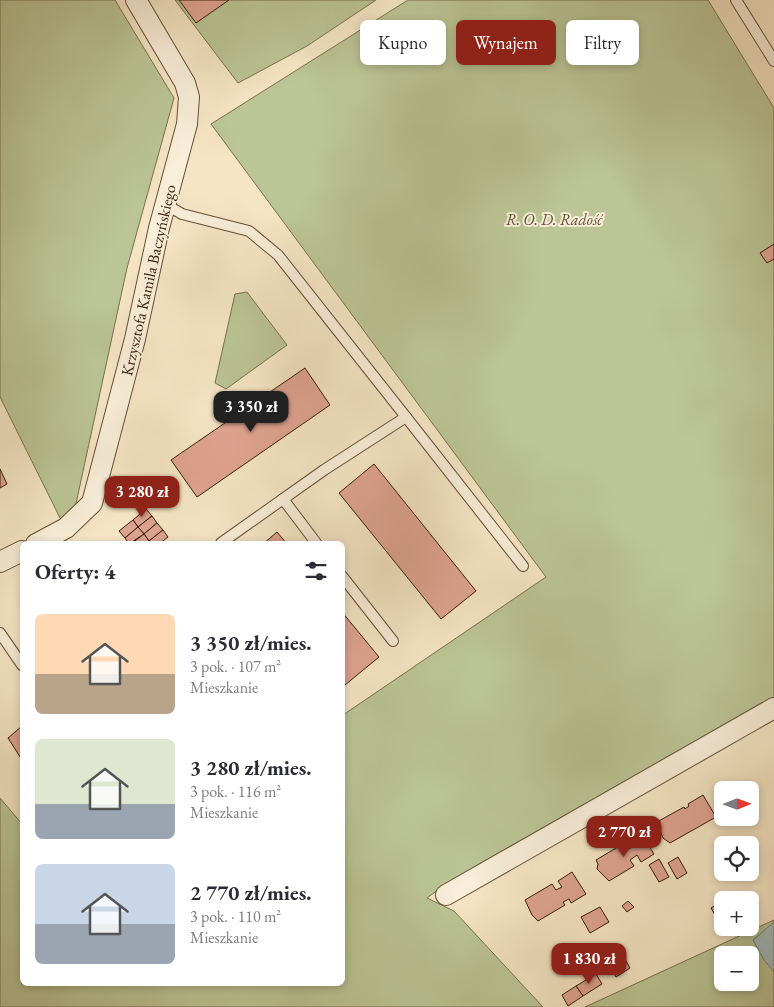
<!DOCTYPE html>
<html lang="pl">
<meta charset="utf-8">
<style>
:root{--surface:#fff;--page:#f7f7f7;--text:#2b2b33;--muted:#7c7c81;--accent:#8f2418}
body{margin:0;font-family:"EB Garamond",serif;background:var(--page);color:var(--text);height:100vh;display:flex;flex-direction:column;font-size:19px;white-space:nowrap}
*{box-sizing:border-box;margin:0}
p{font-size:16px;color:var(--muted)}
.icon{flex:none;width:28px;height:28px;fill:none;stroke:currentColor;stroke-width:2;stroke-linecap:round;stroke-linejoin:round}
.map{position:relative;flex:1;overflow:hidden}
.side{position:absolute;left:20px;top:541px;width:325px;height:445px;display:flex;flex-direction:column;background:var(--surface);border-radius:8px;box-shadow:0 2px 8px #0003}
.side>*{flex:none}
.top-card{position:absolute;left:360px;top:20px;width:339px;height:45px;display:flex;gap:10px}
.needle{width:32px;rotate:89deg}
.controls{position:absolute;left:714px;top:781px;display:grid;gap:10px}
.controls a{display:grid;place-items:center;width:45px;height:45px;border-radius:8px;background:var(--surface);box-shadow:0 2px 8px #0003;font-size:25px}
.price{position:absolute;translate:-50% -42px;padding:0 11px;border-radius:10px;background:var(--accent);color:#fff;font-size:16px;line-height:32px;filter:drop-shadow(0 1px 2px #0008)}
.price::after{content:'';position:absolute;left:50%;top:30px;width:15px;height:11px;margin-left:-8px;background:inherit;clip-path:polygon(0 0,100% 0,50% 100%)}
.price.current{background:#222;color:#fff}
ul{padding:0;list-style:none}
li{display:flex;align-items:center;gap:15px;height:125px;padding:0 15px}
li span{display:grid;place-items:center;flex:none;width:140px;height:100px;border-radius:8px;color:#555}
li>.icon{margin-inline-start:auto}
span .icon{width:60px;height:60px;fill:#fffc;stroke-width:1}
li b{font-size:21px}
h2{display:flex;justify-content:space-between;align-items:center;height:60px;padding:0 15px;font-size:21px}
.chip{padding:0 18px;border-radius:8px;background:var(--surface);box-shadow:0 2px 8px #0003;font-size:18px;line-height:45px}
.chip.current{background:var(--accent);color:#fff}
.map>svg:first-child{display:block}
</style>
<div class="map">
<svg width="774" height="1007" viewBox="0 0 774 1007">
<rect width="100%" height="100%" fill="#f5e5c4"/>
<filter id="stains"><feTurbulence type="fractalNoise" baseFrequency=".004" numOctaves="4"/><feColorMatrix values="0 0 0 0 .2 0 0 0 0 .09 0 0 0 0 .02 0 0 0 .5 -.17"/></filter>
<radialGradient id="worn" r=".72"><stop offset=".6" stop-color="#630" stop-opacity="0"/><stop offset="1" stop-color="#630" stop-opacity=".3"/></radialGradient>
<g fill="#bbc595" stroke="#79704e" fill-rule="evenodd">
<polygon points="0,0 115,0 174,98 127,268 69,536 0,397"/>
<polygon points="175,0 376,0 307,46 238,83"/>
<polygon points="408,0 708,0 774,108 774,699 446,884 427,898 454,911 543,1007 0,1007 0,798 22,824 22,984 342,984 343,715 546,577 211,124"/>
<polygon points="247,292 287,345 226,389 215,383 235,294"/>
<path d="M774,920V1007H585ZM722,955H750V982H722Z"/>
</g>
<polygon fill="#a1bcbf" stroke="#777c75" points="774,922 774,972 764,960 753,940"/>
<g fill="#dea390" stroke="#371b06">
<polygon points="179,0 229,0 196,23"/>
<polygon points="774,244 774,259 767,263 760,253"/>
<polygon points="305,368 330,405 197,497 171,460"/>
<polygon points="374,464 476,591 441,619 339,493"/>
<polygon points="0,469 7,484 0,488"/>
<polygon points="146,509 152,516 138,527 133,520"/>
<polygon points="152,516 157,523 144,534 138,527"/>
<polygon points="133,520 138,527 125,538 119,531"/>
<polygon points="157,523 163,530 149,541 144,534"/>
<polygon points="138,527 144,534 129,544 125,538"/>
<polygon points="163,530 168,537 159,544 152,544 149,541"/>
<polygon points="277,532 287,544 263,544"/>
<polygon points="144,534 149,541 145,544 131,544"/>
<polygon points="342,612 379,657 345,685 342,683"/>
<polygon points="22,726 22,760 8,738"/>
<polygon points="703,795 716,817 670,843 663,838 657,822 684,807 685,809 689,806 688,804"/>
<polygon points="641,833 654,854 641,862 637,855 630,860 634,866 609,881 597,869 598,864 596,860 621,845 625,851 632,847 628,841"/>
<polygon points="678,857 687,873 677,879 668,863"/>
<polygon points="659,859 669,877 659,882 649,865"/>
<polygon points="572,872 586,894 571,903 569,899 563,902 565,905 538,921 532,915 525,900 552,884 556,890 562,887 558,881"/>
<polygon points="628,901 634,907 627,912 622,906"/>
<polygon points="722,901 722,918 718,920 711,908"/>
<polygon points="600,907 609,922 590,933 581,917"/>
<polygon points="625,959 630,968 616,977 611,968"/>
<polygon points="596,974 602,984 583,996 576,986"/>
<polygon points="576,986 583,996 568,1006 562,995"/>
</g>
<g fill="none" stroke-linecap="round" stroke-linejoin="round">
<defs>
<g id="lane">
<polyline points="736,0 774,61"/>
<polyline points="165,204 182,214 249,231 278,255 406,417 324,470 221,543"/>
<polyline points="406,417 523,566"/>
<polyline points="283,499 317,544"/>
<polyline points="342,576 393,641"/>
<polyline points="0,633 22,665"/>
</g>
<g id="street">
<polyline points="36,544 66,528 92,503 135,339 159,228 187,124 189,97 185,83 136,0"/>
<polyline points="0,562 22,551"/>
<polyline points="446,895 774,708"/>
</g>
</defs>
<use href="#lane" stroke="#664e36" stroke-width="12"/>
<use href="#street" stroke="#664e36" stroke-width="22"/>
<use href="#lane" stroke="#f8eed9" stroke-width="10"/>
<use href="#street" stroke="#f8eed9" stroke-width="20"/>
</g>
<g text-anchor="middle" stroke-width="4" stroke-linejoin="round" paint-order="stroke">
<g font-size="16" font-style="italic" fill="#5f4e31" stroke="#f8eed9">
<text x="554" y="225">R. O. D. Radość</text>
</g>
<g font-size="16" fill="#371b06" stroke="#f8eed9">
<text transform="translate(148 280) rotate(-77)" y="6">Krzysztofa Kamila Baczyńskiego</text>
</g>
</g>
<rect width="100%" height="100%" filter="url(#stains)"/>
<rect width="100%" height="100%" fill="url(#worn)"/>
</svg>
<div class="controls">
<a><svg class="needle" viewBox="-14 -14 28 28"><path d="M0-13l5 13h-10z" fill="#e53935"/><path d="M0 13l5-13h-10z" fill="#7c7c81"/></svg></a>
<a><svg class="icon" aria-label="locate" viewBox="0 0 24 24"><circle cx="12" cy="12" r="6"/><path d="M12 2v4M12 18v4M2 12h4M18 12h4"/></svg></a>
<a>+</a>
<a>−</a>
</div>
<b class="price current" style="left:251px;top:433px">3 350 zł</b>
<b class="price" style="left:142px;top:518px">3 280 zł</b>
<b class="price" style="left:624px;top:858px">2 770 zł</b>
<b class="price" style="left:589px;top:985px">1 830 zł</b>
<div class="top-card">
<a class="chip">Kupno</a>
<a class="chip current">Wynajem</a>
<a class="chip">Filtry</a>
</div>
<section class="side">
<h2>Oferty: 4<svg class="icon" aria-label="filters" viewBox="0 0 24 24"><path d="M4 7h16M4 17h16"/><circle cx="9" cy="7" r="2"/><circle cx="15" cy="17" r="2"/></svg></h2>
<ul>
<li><span style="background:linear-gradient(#ffd9b3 60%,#b9a48a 0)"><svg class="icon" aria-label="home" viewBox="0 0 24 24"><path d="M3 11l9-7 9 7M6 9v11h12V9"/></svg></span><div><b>3 350 zł/mies.</b><p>3 pok. · 107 m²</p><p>Mieszkanie</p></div></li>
<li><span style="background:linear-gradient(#dfe7d0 65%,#9aa5b1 0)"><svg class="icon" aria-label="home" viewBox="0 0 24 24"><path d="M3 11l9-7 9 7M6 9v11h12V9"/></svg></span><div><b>3 280 zł/mies.</b><p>3 pok. · 116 m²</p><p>Mieszkanie</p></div></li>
<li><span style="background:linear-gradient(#c9d6e8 60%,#9aa5b1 0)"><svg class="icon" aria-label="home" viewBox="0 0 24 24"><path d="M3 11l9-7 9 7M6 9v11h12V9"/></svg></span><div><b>2 770 zł/mies.</b><p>3 pok. · 110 m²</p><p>Mieszkanie</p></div></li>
</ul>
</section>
</div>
